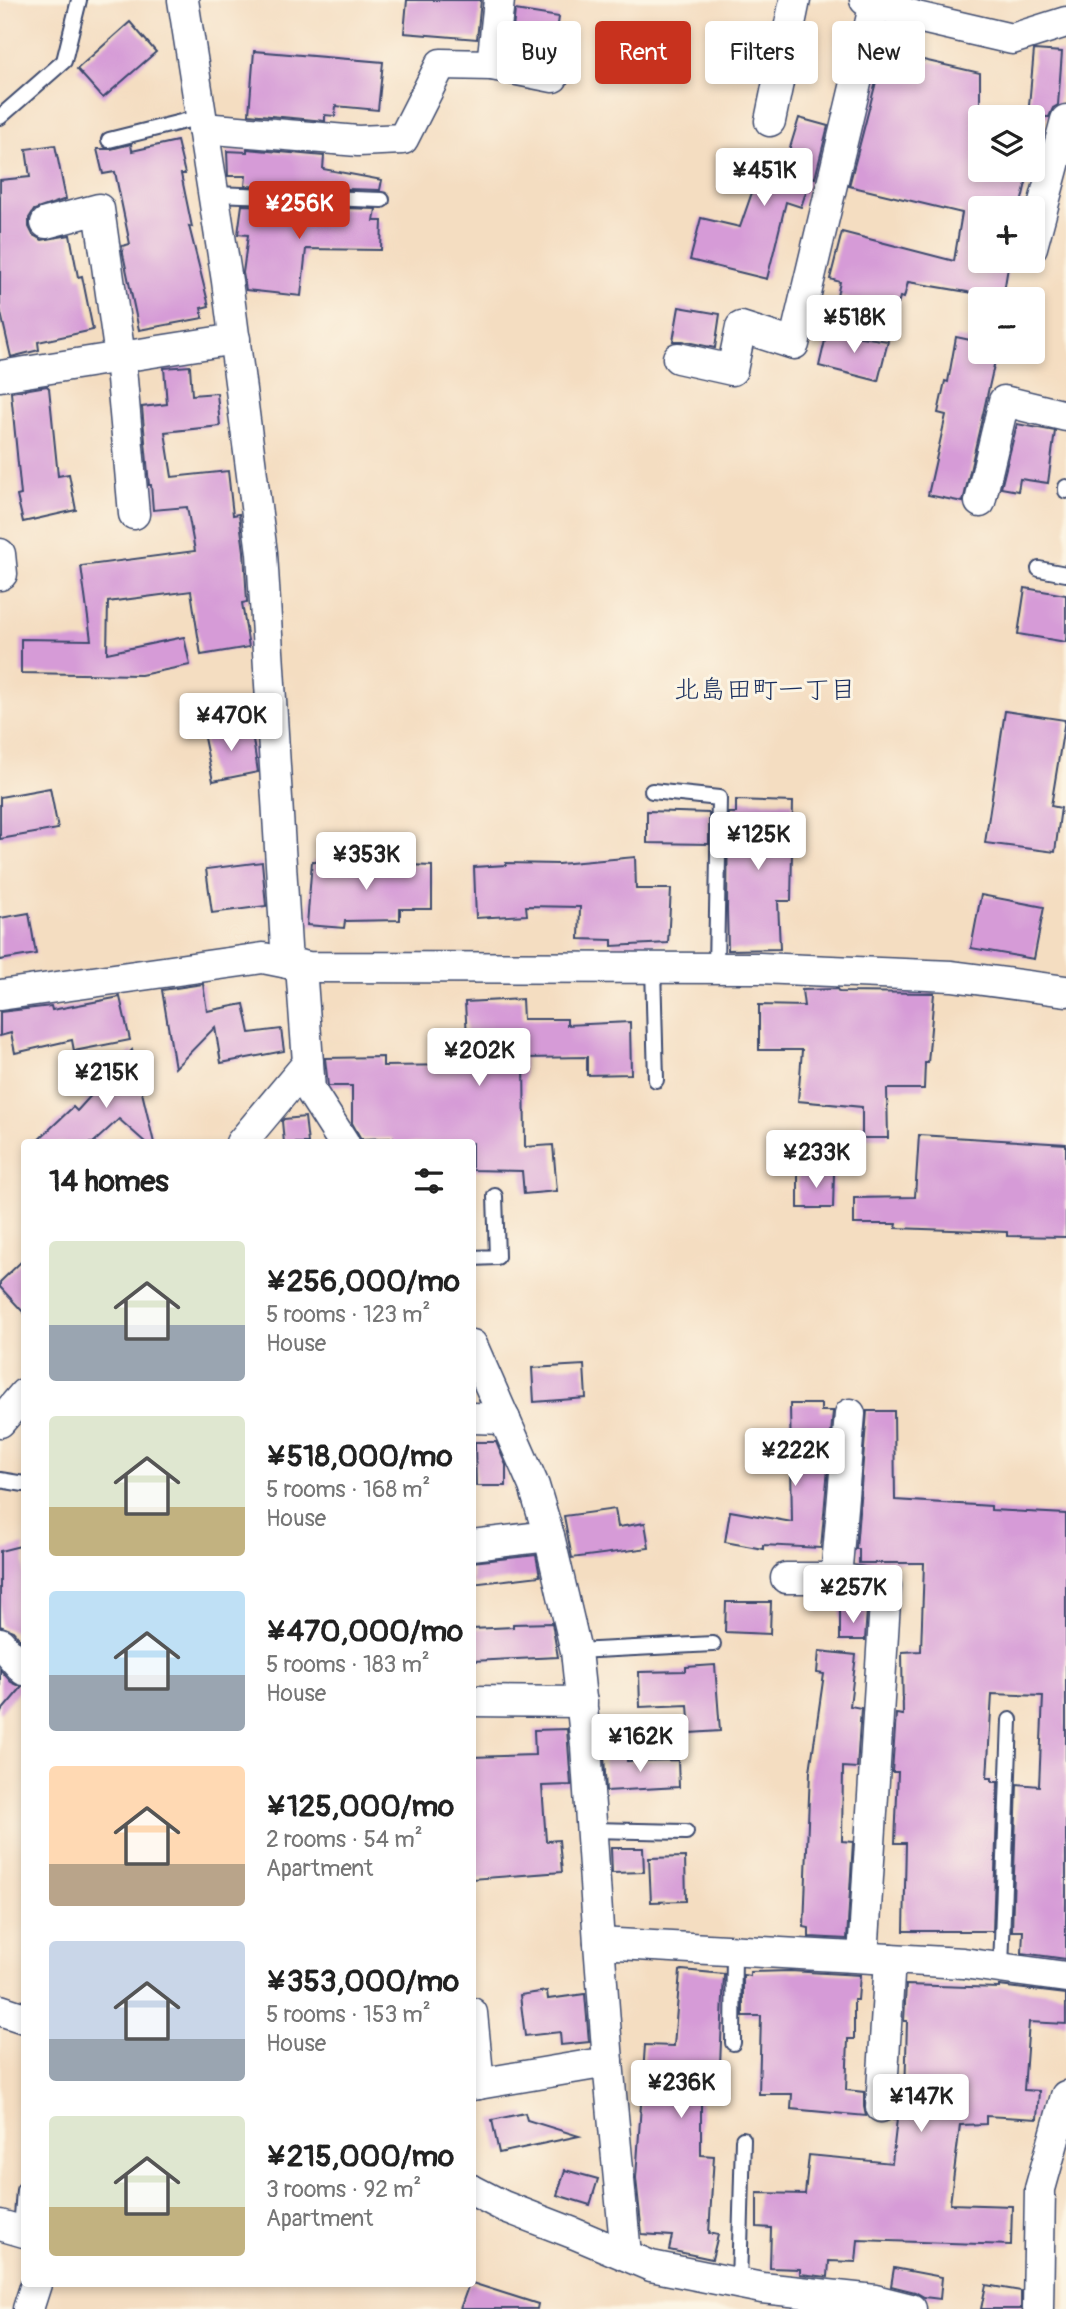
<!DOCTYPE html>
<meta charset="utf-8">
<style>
:root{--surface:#fff;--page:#f2f2f2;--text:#222;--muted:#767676;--accent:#c8321e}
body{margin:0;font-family:Pangolin,"Klee One",sans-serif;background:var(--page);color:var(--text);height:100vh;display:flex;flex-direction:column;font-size:26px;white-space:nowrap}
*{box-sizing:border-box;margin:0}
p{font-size:23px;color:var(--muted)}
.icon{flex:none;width:38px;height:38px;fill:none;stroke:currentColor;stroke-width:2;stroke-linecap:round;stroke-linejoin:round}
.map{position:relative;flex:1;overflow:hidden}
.side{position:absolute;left:21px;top:1139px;width:455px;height:1148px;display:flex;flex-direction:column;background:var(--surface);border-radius:7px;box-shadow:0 4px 10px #0003}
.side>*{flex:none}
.top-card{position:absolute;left:497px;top:21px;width:464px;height:63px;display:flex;gap:14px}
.buttons{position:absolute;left:968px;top:105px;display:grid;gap:14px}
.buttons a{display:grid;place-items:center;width:77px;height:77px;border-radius:7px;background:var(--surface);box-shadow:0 4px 10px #0003;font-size:35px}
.price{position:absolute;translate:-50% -60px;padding:0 16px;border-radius:7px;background:#fff;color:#222;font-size:23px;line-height:46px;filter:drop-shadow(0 2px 4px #0008)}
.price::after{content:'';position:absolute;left:50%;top:42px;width:21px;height:16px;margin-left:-10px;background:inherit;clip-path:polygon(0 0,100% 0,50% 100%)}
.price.current{background:var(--accent);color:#fff}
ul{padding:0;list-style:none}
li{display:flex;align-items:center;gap:21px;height:175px;padding:0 28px}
li span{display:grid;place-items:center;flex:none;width:196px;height:140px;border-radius:7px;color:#555}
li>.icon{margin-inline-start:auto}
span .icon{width:84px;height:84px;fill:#fffc;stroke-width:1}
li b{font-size:30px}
h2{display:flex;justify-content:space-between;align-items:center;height:84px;padding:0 28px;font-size:30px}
.tag{padding:0 24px;border-radius:7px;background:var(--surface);box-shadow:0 4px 10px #0003;font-size:24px;line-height:63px}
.tag.current{background:var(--accent);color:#fff}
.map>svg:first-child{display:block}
</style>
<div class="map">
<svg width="1066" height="2309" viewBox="0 0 1066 2309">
<rect width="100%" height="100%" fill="#fcf5e5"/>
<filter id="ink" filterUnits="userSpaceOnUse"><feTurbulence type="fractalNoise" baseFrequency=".0143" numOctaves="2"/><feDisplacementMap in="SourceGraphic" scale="14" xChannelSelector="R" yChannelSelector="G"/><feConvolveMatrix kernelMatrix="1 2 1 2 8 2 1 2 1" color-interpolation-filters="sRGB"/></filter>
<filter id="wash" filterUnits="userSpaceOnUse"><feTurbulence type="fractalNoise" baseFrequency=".00686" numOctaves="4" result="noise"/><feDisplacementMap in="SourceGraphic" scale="28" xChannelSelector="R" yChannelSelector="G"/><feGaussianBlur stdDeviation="1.57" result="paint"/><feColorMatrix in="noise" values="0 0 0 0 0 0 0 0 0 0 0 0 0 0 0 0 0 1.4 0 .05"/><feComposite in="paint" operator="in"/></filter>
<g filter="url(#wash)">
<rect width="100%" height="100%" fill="#f4ddc1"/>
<g id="blocks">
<g fill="#d69bd7">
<polygon points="407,0 481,0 477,39 404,33"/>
<polygon points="515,10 559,17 555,46 512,40"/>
<polygon points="130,22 156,52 103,98 77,69"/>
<polygon points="1034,50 1062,52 1058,105 1053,108 1049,117 1028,117"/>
<polygon points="254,51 383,62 378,110 336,106 335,116 325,115 325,121 249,114"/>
<polygon points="884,51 980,73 980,170 1029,170 1020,208 980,208 980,261 1009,261 1003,298 908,282 904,298 900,297 896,311 837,296 840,282 830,279 842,232 954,261 962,213 849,186"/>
<polygon points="799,118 828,126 815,178 811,177 801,207 786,202 767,279 690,260 701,218 740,227 765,155 786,161"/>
<polygon points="177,141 185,174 181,174 192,227 189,226 209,306 201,308 203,318 139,330 123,254 122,246 130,244 115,172 103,174 97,149 111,149 131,144 132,151"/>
<polygon points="55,145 66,199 34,210 29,218 29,227 33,235 42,240 70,235 78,277 82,276 93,330 38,342 39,350 11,357 0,309 0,180 30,177 26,149"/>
<polygon points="247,149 324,156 323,169 382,180 380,190 245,186 246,176 228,176 227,151 247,152"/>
<polygon points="242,205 376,209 374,221 382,221 381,250 306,249 301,296 246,290 243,273 248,235 238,234"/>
<polygon points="679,307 720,314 715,348 682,341 673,341"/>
<polygon points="827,332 888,341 878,381 819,366"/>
<polygon points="956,337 980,342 980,352 997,352 963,502 928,495 946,415 938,413 945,381 948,382"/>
<polygon points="190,366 192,395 217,393 220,426 165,432 172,477 228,471 233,515 239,514 244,551 247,602 242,603 249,647 201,655 191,591 108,602 107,653 184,637 190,665 141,675 21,673 21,639 91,640 81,566 195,551 187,507 153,510 151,485 149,485 142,407 167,404 164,368"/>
<polygon points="47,386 49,388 58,476 69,474 76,510 23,522 17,496 21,495 11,392"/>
<polygon points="1017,424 1055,431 1048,483 1020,479 1018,491 1001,488"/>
<polygon points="1025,588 1066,595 1066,642 1018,634"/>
<polygon points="1005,711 1065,720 1051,806 1061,808 1055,852 985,843"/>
<polygon points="251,727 258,772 213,781 203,733"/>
<polygon points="50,788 58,829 0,839 0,797"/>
<polygon points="736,800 793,802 791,901 778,901 780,949 728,950 727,909 728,813 736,813"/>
<polygon points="647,811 709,813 709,844 647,843"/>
<polygon points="635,857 636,889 671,889 668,943 612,946 612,940 579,939 580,907 526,906 527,915 476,918 474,867 506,865 506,863 558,864"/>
<polygon points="312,861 432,866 432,909 400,909 400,920 345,921 344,928 307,925"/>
<polygon points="262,862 266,906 212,913 206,869"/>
<polygon points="981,895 1044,907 1034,959 971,948"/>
<polygon points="29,913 36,954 0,960 0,918"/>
<polygon points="203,984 207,1011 244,1004 250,1033 281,1029 284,1051 221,1063 215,1027 175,1068 162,990"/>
<polygon points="837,989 839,992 934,993 928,1063 925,1063 924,1089 887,1089 888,1138 862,1138 862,1107 798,1101 802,1050 759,1050 759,1005 804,1006 802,990"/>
<polygon points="120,997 130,1040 74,1051 72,1040 15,1053 11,1033 0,1036 0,1012 51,1006 52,1010"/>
<polygon points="522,999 523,1019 567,1019 567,1025 630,1022 631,1074 587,1075 587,1057 524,1058 525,1147 553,1145 557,1191 524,1194 522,1171 472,1170 472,1143 393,1143 393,1138 361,1139 352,1123 352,1086 328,1086 325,1058 383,1057 383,1066 459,1065 459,1054 468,1054 465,1002"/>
<polygon points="132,1050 154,1143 146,1143 119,1119 93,1143 35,1143 73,1107 77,1111"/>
<polygon points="305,1117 308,1143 284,1143 282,1121 284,1119"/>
<polygon points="919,1135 1066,1144 1066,1237 1007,1236 1007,1232 896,1228 897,1224 854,1224 854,1198 915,1197"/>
<polygon points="798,1171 834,1172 833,1208 798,1208"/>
<polygon points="24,1259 24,1313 0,1287 0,1282"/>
<polygon points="584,1365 586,1398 534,1402 532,1368"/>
<polygon points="790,1404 821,1404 821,1411 833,1411 821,1548 763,1545 763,1549 725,1542 730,1511 792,1522"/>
<polygon points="867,1411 894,1411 895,1500 991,1506 991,1510 1066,1514 1066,1959 1022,1953 1023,1931 1012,1931 1017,1784 1039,1786 1043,1696 992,1694 987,1778 992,1778 992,1782 998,1782 993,1931 904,1931 906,1843 895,1843 898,1772 892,1772 896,1714 903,1715 902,1652 921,1651 924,1563 859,1563 859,1549 856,1549"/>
<polygon points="475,1442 496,1442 506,1465 506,1486 476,1486"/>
<polygon points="615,1509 618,1527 645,1523 649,1548 572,1558 564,1516"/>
<polygon points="24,1545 24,1644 13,1631 0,1626 0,1551"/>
<polygon points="536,1555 540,1576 472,1584 472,1562"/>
<polygon points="726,1602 771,1602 770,1634 725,1632"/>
<polygon points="840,1610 867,1610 865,1640 840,1640"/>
<polygon points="552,1623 558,1657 472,1661 472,1629 513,1627 513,1624"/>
<polygon points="819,1651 856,1655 850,1706 861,1708 857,1768 843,1767 842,1841 853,1842 847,1939 809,1937 809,1928 804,1927 810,1771 824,1674 817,1673"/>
<polygon points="715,1665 720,1731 690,1733 688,1705 640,1707 639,1672 686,1671 686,1667"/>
<polygon points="0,1669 11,1682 22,1687 0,1713"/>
<polygon points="567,1729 571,1785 542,1786 546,1841 559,1840 562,1872 472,1879 472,1757 535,1755 534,1730"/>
<polygon points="604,1755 627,1755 627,1761 678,1760 679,1787 606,1791"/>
<polygon points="611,1848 643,1848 644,1872 612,1873"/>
<polygon points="685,1857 686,1901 651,1902 649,1858"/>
<polygon points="682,1970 724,1974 719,2087 701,2087 701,2155 714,2156 709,2233 718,2235 712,2259 669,2250 672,2236 642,2234 636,2178 645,2045 674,2046 680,1971"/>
<polygon points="790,1971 860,1975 858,2000 854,2000 854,2039 848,2039 846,2090 864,2092 864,2107 866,2116 791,2109 792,2094 759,2094 761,2016 743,2016 743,1975 750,1976 750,1972"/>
<polygon points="906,1985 999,1988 999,1986 1066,1994 1066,2024 1029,2022 1024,2090 1039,2091 1037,2119 986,2116 986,2124 960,2125 950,2204 1012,2206 1011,2245 858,2240 856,2262 829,2261 828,2277 800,2274 800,2269 770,2268 771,2228 757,2227 757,2193 805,2194 809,2155 892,2163 897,2119 893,2119 898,2109 899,2096 905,2096 907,2021 904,2021"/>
<polygon points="547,1991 548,1999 585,1994 589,2042 561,2045 560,2032 525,2036 520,1995"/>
<polygon points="525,2113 527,2120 579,2136 499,2153 492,2120"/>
<polygon points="565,2170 598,2179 590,2205 557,2195"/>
<polygon points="894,2268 942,2277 940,2299 924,2297 915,2292 891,2286"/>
<polygon points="472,2283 538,2304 537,2309 460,2309 469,2284"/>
<polygon points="986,2285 1021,2291 1021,2309 981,2309"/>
</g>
</g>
</g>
<g filter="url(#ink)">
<use href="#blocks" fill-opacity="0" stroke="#3c496d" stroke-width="2"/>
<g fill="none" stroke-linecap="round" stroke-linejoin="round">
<defs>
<g id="lane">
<polyline points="0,117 64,61 79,0"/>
<polyline points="109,140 201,117"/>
<polyline points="213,194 382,200"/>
<polyline points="1066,487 1066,491"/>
<polyline points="1039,569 1066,574"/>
<polyline points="652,791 719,798 716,968"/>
<polyline points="653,967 656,1080"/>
<polyline points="472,1258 497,1257 495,1196"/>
<polyline points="0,1480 24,1484"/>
<polyline points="576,1651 713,1644"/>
<polyline points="591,1830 686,1832"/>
<polyline points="1001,1968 1010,1720"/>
<polyline points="733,2043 734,1951"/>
<polyline points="21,2230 24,2190"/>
<polyline points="739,2284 743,2139"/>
</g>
<g id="street">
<polyline points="183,0 227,281 262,553 287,963"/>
<polyline points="865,0 917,17 1012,39 1066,22"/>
<polyline points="492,65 499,0"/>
<polyline points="770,121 795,0"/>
<polyline points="203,128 358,141 403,139 441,64 492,65 553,77"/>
<polyline points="46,223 99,209 120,357 134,514"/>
<polyline points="1032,247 1066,120"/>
<polyline points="678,358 732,370 741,327 794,344 875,3"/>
<polyline points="0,376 235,339"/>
<polyline points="980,502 1004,401 1066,416"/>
<polyline points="0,554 2,574 0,575"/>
<polyline points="301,966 310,1090 344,1143"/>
<polyline points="0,995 263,958 308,967 759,968 952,976 1066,991"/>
<polyline points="241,1143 308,1063"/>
<polyline points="472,1345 534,1486 549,1536 576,1651 586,1746 599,1943"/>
<polyline points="850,1414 836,1578 886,1586 863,1957"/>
<polyline points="472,1418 505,1419"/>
<polyline points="0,1422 24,1394"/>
<polyline points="472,1545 549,1536"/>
<polyline points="786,1578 836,1578"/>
<polyline points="0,1643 24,1670"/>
<polyline points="472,1701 582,1702"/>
<polyline points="0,2010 24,2018"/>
<polyline points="472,2013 479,2084"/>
<polyline points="608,2062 626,2255"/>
<polyline points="472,2085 608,2062 599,1943 963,1963 1066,1977"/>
<polyline points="881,2107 890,1959"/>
<polyline points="472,2190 503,2206 573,2233 651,2266 762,2288 875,2300 911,2309"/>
<polyline points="0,2225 24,2232"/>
<polyline points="28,2309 36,2284"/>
<polyline points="1038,2309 1040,2189 1066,2096"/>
</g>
</defs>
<use href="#lane" stroke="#3c496d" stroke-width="18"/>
<use href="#street" stroke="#3c496d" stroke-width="33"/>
<use href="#lane" stroke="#fff" stroke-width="14"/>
<use href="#street" stroke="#fff" stroke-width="30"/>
</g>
</g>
<g text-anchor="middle" stroke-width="6" stroke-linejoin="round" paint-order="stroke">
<g font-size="26" fill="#1b2f5e" stroke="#fcf5e5">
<text x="765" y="698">北島田町一丁目</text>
</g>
</g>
</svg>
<div class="buttons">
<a><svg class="icon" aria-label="layers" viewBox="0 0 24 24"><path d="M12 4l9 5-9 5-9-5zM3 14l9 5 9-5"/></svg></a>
<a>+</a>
<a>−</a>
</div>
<b class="price" style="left:764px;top:208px">¥451K</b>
<b class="price current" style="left:299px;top:241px">¥256K</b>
<b class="price" style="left:854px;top:355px">¥518K</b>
<b class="price" style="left:231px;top:753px">¥470K</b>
<b class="price" style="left:758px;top:872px">¥125K</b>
<b class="price" style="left:366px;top:892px">¥353K</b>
<b class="price" style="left:479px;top:1088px">¥202K</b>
<b class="price" style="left:106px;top:1110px">¥215K</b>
<b class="price" style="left:816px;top:1190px">¥233K</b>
<b class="price" style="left:795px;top:1488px">¥222K</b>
<b class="price" style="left:853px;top:1625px">¥257K</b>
<b class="price" style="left:640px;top:1774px">¥162K</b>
<b class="price" style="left:681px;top:2120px">¥236K</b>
<b class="price" style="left:921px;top:2134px">¥147K</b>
<div class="top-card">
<a class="tag">Buy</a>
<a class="tag current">Rent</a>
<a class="tag">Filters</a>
<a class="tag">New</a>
</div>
<section class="side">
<h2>14 homes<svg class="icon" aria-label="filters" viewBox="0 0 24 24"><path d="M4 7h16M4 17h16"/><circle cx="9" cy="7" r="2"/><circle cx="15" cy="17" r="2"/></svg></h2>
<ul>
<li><span style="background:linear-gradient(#dfe7d0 60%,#9aa5b1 0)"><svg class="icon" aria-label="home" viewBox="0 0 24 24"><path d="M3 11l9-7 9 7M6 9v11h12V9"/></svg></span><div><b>¥256,000/mo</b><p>5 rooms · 123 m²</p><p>House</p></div></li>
<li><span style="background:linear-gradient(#dfe7d0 65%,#c2b280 0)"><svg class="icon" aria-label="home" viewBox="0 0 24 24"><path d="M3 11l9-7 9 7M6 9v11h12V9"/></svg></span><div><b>¥518,000/mo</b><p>5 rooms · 168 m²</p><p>House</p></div></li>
<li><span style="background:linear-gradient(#bfe0f5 60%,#9aa5b1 0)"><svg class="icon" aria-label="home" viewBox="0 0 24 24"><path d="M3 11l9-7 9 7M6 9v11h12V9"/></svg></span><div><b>¥470,000/mo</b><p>5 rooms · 183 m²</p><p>House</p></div></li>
<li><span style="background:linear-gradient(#ffd9b3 70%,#b9a48a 0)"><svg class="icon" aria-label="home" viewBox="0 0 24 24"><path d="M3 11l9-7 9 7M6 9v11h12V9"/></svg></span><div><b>¥125,000/mo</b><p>2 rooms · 54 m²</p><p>Apartment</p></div></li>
<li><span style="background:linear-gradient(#c9d6e8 70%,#9aa5b1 0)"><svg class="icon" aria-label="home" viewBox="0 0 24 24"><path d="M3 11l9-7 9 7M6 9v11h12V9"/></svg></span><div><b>¥353,000/mo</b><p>5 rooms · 153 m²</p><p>House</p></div></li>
<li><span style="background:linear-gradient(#dfe7d0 65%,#c2b280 0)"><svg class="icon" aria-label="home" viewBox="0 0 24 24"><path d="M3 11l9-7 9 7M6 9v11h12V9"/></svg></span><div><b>¥215,000/mo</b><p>3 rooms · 92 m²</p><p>Apartment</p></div></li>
</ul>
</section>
</div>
